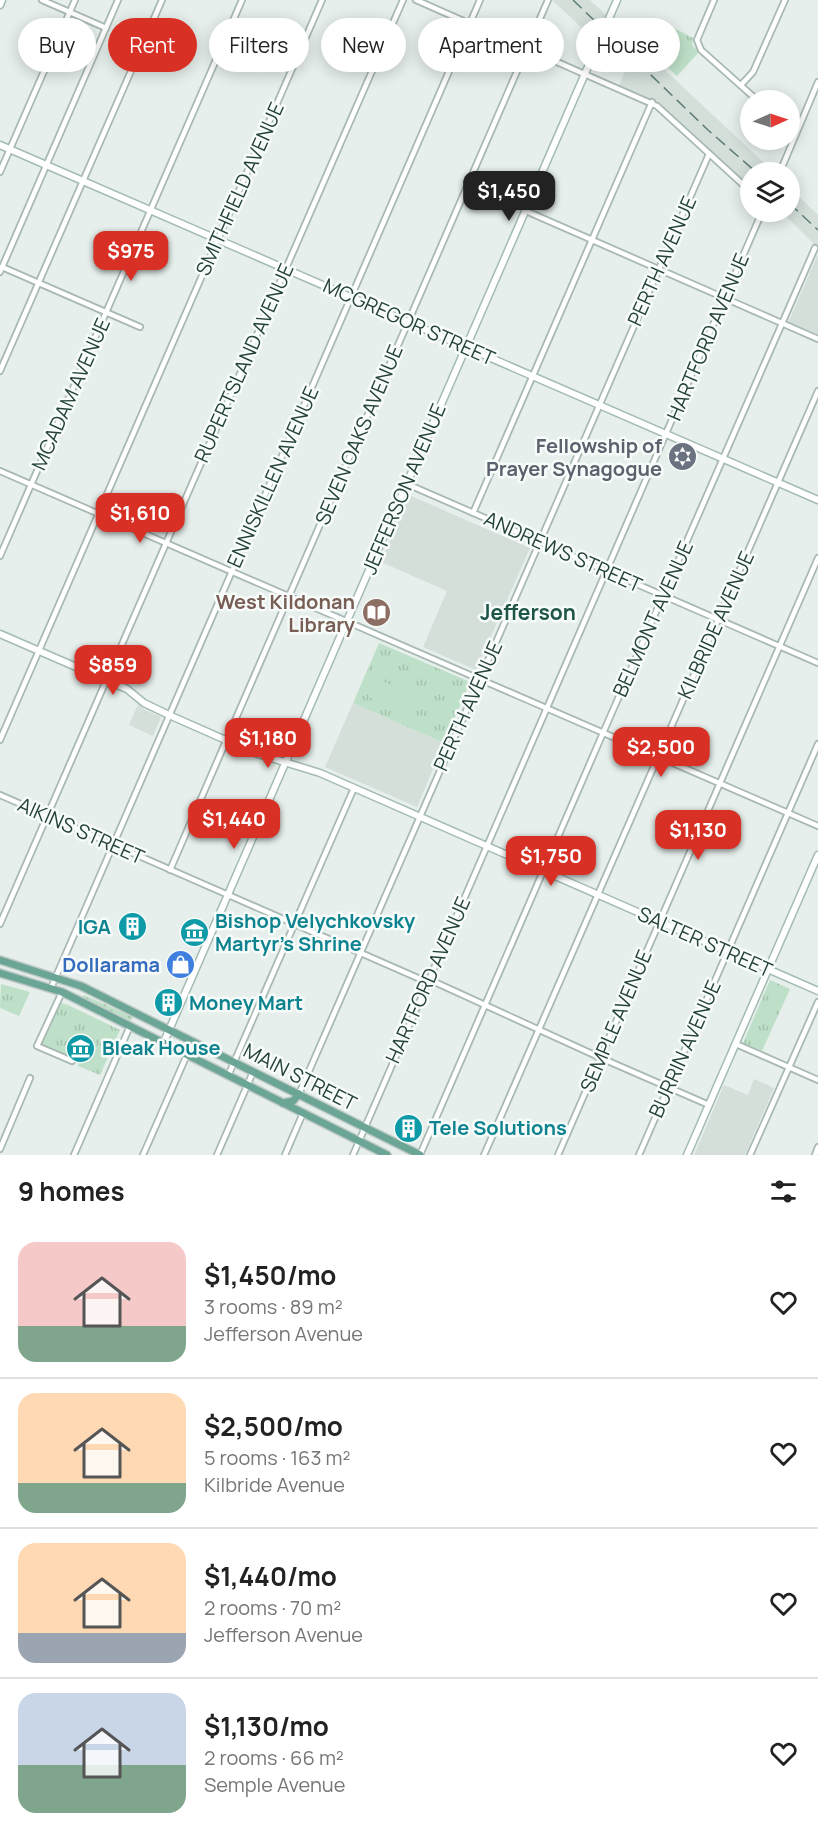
<!DOCTYPE html>
<meta charset="utf-8">
<style>
:root{--surface:#fff;--page:#f2f2f2;--text:#222;--muted:#767676;--line:#e0e0e0;--accent:#d93025}
body{margin:0;font-family:Manrope,sans-serif;background:var(--page);color:var(--text);height:100vh;display:flex;flex-direction:column;font-size:22px;white-space:nowrap}
*{box-sizing:border-box;margin:0}
p{font-size:20px;color:var(--muted)}
.icon{flex:none;width:33px;height:33px;fill:none;stroke:currentColor;stroke-width:2;stroke-linecap:round;stroke-linejoin:round}
.map{position:relative;height:1155px;overflow:hidden}
.sheet{display:flex;flex-direction:column;background:var(--surface);flex:1}
.sheet>*{flex:none}
.banner{position:absolute;left:18px;top:18px;width:783px;height:54px;display:flex;gap:12px}
.needle{width:39px;rotate:87deg}
.controls{position:absolute;left:740px;top:90px;display:grid;gap:12px}
.controls a{display:grid;place-items:center;width:60px;height:60px;border-radius:50%;background:var(--surface);box-shadow:0 3px 15px #0003;font-size:30px}
.price{position:absolute;translate:-50% -51px;padding:0 14px;border-radius:12px;background:var(--accent);color:#fff;font-size:20px;line-height:39px;filter:drop-shadow(0 2px 3px #0008)}
.price::after{content:'';position:absolute;left:50%;top:36px;width:18px;height:14px;margin-left:-9px;background:inherit;clip-path:polygon(0 0,100% 0,50% 100%)}
.price.active{background:#222;color:#fff}
ul{padding:0;list-style:none}
li{display:flex;align-items:center;gap:18px;height:150px;padding:0 18px}
li+li{border-top:2px solid var(--line)}
li span{display:grid;place-items:center;flex:none;width:168px;height:120px;border-radius:18px;color:#555}
li>.icon{margin-inline-start:auto}
span .icon{width:72px;height:72px;fill:#fffc;stroke-width:1}
li b{font-size:26px}
h2{display:flex;justify-content:space-between;align-items:center;height:72px;padding:0 18px;font-size:26px}
.chip{padding:0 21px;border-radius:27px;background:var(--surface);box-shadow:0 3px 15px #0003;font-size:21px;line-height:54px}
.chip.active{background:var(--accent);color:#fff}
.map>svg:first-child{display:block}
</style>
<div class="map">
<svg width="818" height="1155" viewBox="0 0 818 1155">
<defs>
<pattern id="grass-dots" width="8" height="8" patternUnits="userSpaceOnUse" patternTransform="scale(1.5)"><rect width="8" height="8" fill="#bfe0c8"/><path d="M2 2h.1M6 6h.1" fill="none" stroke="#a4c1ad" stroke-width="1.8" stroke-linecap="round"/></pattern>
<pattern id="park-tufts" width="24" height="20" patternUnits="userSpaceOnUse" patternTransform="scale(1.5)"><rect width="24" height="20" fill="#bfe0c8"/><path d="M3 7l-1-3M5 7V3M7 7l1-3M15 17l-1-3M17 17v-4M19 17l1-3" fill="none" stroke="#a4c1ad"/></pattern>
</defs>
<rect width="100%" height="100%" fill="#e6efeb"/>
<g fill="#d4dfda">
<polygon points="552,0 590,0 774,172 750,172 750,191 660,106 618,88 626,69"/>
<polygon points="789,187 818,215 818,248 782,212 789,212"/>
<polygon points="818,254 818,335 788,323"/>
<polygon points="409,495 530,548 476,670 423,647 447,591 381,562"/>
<polygon points="353,703 444,743 417,807 325,767"/>
<polygon points="138,704 145,710 161,717 153,736 129,725"/>
<polygon points="754,1079 774,1088 745,1155 694,1155 724,1085 748,1095"/>
</g>
<polygon fill="url(#grass-dots)" points="84,995 133,1017 131,1021 108,1012 80,998"/>
<g fill="url(#park-tufts)">
<polygon points="668,25 693,38 692,45 699,52 677,76 656,57 655,53"/>
<polygon points="379,643 470,682 444,743 353,703"/>
<polygon points="770,980 790,989 762,1051 743,1043"/>
<polygon points="1,984 30,992 19,1016 0,1008"/>
<polygon points="58,1002 68,1005 120,1030 100,1075 78,1066 79,1062 46,1049 41,1043"/>
</g>
<polygon fill="#bfe0c8" points="372,679 377,679 408,692 411,699 407,708 401,710 369,697 366,689"/>
<g fill="none" stroke-linecap="round" stroke-linejoin="round">
<defs>
<g id="street">
<polyline points="42,0 106,28"/>
<polyline points="416,0 657,106 750,191"/>
<polyline points="714,0 697,40 701,50 757,100"/>
<polyline points="741,85 753,72 785,0"/>
<polyline points="0,172 75,0"/>
<polyline points="780,172 818,82"/>
<polyline points="526,211 818,339"/>
<polyline points="2,267 140,327"/>
<polyline points="0,272 118,0"/>
<polyline points="0,371 162,0"/>
<polyline points="0,471 818,826"/>
<polyline points="407,484 818,663"/>
<polyline points="473,513 652,102"/>
<polyline points="0,556 242,0"/>
<polyline points="0,740 322,0"/>
<polyline points="0,795 427,982"/>
<polyline points="170,870 548,0"/>
<polyline points="0,924 403,0"/>
<polyline points="428,979 601,1058 709,1105"/>
<polyline points="51,988 480,0"/>
<polyline points="62,992 37,1046 72,1061"/>
<polyline points="736,1044 818,1080"/>
<polyline points="228,1076 354,788"/>
<polyline points="299,1094 709,154"/>
<polyline points="0,1149 30,1078"/>
<polyline points="74,1155 130,1026"/>
<polyline points="143,1155 193,1041"/>
<polyline points="217,1155 253,1072"/>
<polyline points="285,1155 303,1113"/>
<polyline points="353,1155 762,212"/>
<polyline points="420,1155 603,733 815,248"/>
<polyline points="484,1155 818,391"/>
<polyline points="558,1155 818,558"/>
<polyline points="639,1155 818,744"/>
<polyline points="750,1155 818,1002"/>
<polyline points="815,1155 818,1147"/>
</g>
<g id="secondary">
<polyline points="0,5 2,0"/>
<polyline points="0,145 818,500"/>
<polyline points="0,634 127,689 144,703 169,715 255,753 320,773 818,991"/>
<polyline points="163,1044 617,0"/>
<polyline points="687,1155 818,855"/>
</g>
<g id="primary">
<polyline points="0,960 81,986 420,1155"/>
<polyline points="0,973 62,992 387,1155"/>
<polyline points="283,1103 293,1101 299,1094"/>
</g>
</defs>
<use href="#street" stroke="#a8b8b2" stroke-width="8"/>
<use href="#secondary" stroke="#a4bbb3" stroke-width="9"/>
<use href="#primary" stroke="#c2cac8" stroke-width="10"/>
<use href="#street" stroke="#fff" stroke-width="4.5"/>
<use href="#secondary" stroke="#fff" stroke-width="6"/>
<use href="#primary" stroke="#6aa596" stroke-width="7"/>
<g stroke="#5f7d75" stroke-width="1.5" stroke-dasharray="12 6" stroke-linecap="butt">
<polyline points="573,0 708,130 756,172"/>
<polyline points="789,203 818,230"/>
</g>
</g>
<defs>
<symbol id="synagogue-disc" viewBox="-11 -11 22 22"><circle r="9.5" fill="#6b7280" stroke="#f7fbf9"/><path d="M0-6.5L5.6 3.2H-5.6ZM0 6.5L5.6-3.2H-5.6Z" fill="#fff"/></symbol>
<symbol id="library-disc" viewBox="-11 -11 22 22"><circle r="9.5" fill="#8d6e63" stroke="#f7fbf9"/><path d="M-6-4Q-3-5.5-.7-3.5V5Q-3 3-6 4ZM6-4Q3-5.5 .7-3.5V5Q3 3 6 4Z" fill="#fff"/></symbol>
<symbol id="building-disc" viewBox="-11 -11 22 22"><circle r="9.5" fill="#0f9aa8" stroke="#f7fbf9"/><path d="M-4-6H4V6H1V3H-1V6H-4ZM-2.5-4.3h1.7v1.8h-1.7ZM.8-4.3h1.7v1.8H.8ZM-2.5-1h1.7V.8h-1.7ZM.8-1h1.7V.8H.8Z" fill="#fff"/></symbol>
<symbol id="museum-disc" viewBox="-11 -11 22 22"><circle r="9.5" fill="#0f9aa8" stroke="#f7fbf9"/><path d="M0-6L6-3V-2H-6V-3ZM-5-1h2V3h-2ZM-1-1h2V3h-2ZM3-1h2V3H3ZM-6 4H6V6H-6Z" fill="#fff"/></symbol>
<symbol id="shop-disc" viewBox="-11 -11 22 22"><circle r="9.5" fill="#3f7fe0" stroke="#f7fbf9"/><path d="M-5-2.5h2.3a2.7 3.5 0 0 1 5.4 0H5L5.5 6h-11ZM-1.5-2.5h3a1.5 2.3 0 0 0-3 0Z" fill="#fff"/></symbol>
</defs>
<g fill-rule="evenodd">
<use href="#synagogue-disc" x="666" y="440" width="33" height="33"/>
<use href="#library-disc" x="360" y="596" width="33" height="33"/>
<use href="#building-disc" x="116" y="910" width="33" height="33"/>
<use href="#museum-disc" x="178" y="916" width="33" height="33"/>
<use href="#shop-disc" x="164" y="948" width="33" height="33"/>
<use href="#building-disc" x="152" y="986" width="33" height="33"/>
<use href="#museum-disc" x="64" y="1032" width="33" height="33"/>
<use href="#building-disc" x="392" y="1112" width="33" height="33"/>
</g>
<g text-anchor="middle" stroke-width="5" stroke-linejoin="round" paint-order="stroke">
<g font-size="20" fill="#24423a" stroke="#f7fbf9">
<text transform="translate(240 189) rotate(-66)" y="7">SMITHFIELD AVENUE</text>
<text transform="translate(662 261) rotate(-66)" y="7">PERTH AVENUE</text>
<text transform="translate(409 322) rotate(24)" y="7">MCGREGOR STREET</text>
<text transform="translate(708 337) rotate(-67)" y="7">HARTFORD AVENUE</text>
<text transform="translate(244 363) rotate(-66)" y="7">RUPERTSLAND AVENUE</text>
<text transform="translate(71 394) rotate(-66)" y="7">MCADAM AVENUE</text>
<text transform="translate(359 435) rotate(-67)" y="7">SEVEN OAKS AVENUE</text>
<text transform="translate(273 477) rotate(-66)" y="7">ENNISKILLEN AVENUE</text>
<text transform="translate(404 489) rotate(-67)" y="7">JEFFERSON AVENUE</text>
<text transform="translate(563 552) rotate(24)" y="7">ANDREWS STREET</text>
<text transform="translate(653 619) rotate(-66)" y="7">BELMONT AVENUE</text>
<text transform="translate(716 625) rotate(-66)" y="7">KILBRIDE AVENUE</text>
<text transform="translate(468 706) rotate(-66)" y="7">PERTH AVENUE</text>
<text transform="translate(81 831) rotate(24)" y="7">AIKINS STREET</text>
<text transform="translate(705 942) rotate(24)" y="7">SALTER STREET</text>
<text transform="translate(428 980) rotate(-66)" y="7">HARTFORD AVENUE</text>
<text transform="translate(616 1021) rotate(-67)" y="7">SEMPLE AVENUE</text>
<text transform="translate(685 1049) rotate(-66)" y="7">BURRIN AVENUE</text>
<text transform="translate(300 1077) rotate(27)" y="7">MAIN STREET</text>
</g>
<g font-size="20" font-weight="bold" fill="#5b616d" stroke="#f7fbf9" text-anchor="end">
<text x="662" y="453">Fellowship of<tspan x="662" dy="23">Prayer Synagogue</tspan></text>
</g>
<g font-size="20" font-weight="bold" fill="#785e54" stroke="#f7fbf9" text-anchor="end">
<text x="355" y="609">West Kildonan<tspan x="355" dy="23">Library</tspan></text>
</g>
<g font-size="20" font-weight="bold" fill="#0d838f" stroke="#f7fbf9" text-anchor="start">
<text x="215" y="928">Bishop Velychkovsky<tspan x="215" dy="23">Martyr’s Shrine</tspan></text>
<text x="111" y="934" text-anchor="end">IGA</text>
<text x="189" y="1010">Money Mart</text>
<text x="102" y="1055">Bleak House</text>
<text x="429" y="1135">Tele Solutions</text>
</g>
<g font-size="20" font-weight="bold" fill="#366cbe" stroke="#f7fbf9" text-anchor="end">
<text x="160" y="972">Dollarama</text>
</g>
<g font-size="21" font-weight="bold" fill="#1f5548" stroke="#f7fbf9">
<text x="528" y="620">Jefferson</text>
</g>
</g>
</svg>
<div class="controls">
<a><svg class="needle" viewBox="-14 -14 28 28"><path d="M0-13l5 13h-10z" fill="#e53935"/><path d="M0 13l5-13h-10z" fill="#767676"/></svg></a>
<a><svg class="icon" aria-label="layers" viewBox="0 0 24 24"><path d="M12 4l9 5-9 5-9-5zM3 14l9 5 9-5"/></svg></a>
</div>
<b class="price active" style="left:509px;top:222px">$1,450</b>
<b class="price" style="left:131px;top:282px">$975</b>
<b class="price" style="left:140px;top:544px">$1,610</b>
<b class="price" style="left:113px;top:696px">$859</b>
<b class="price" style="left:268px;top:769px">$1,180</b>
<b class="price" style="left:661px;top:778px">$2,500</b>
<b class="price" style="left:234px;top:850px">$1,440</b>
<b class="price" style="left:698px;top:861px">$1,130</b>
<b class="price" style="left:551px;top:887px">$1,750</b>
<div class="banner">
<a class="chip">Buy</a>
<a class="chip active">Rent</a>
<a class="chip">Filters</a>
<a class="chip">New</a>
<a class="chip">Apartment</a>
<a class="chip">House</a>
</div>
</div>
<section class="sheet">
<h2>9 homes<svg class="icon" aria-label="filters" viewBox="0 0 24 24"><path d="M4 7h16M4 17h16"/><circle cx="9" cy="7" r="2"/><circle cx="15" cy="17" r="2"/></svg></h2>
<ul>
<li><span style="background:linear-gradient(#f6c9c9 70%,#7fa58c 0)"><svg class="icon" aria-label="home" viewBox="0 0 24 24"><path d="M3 11l9-7 9 7M6 9v11h12V9"/></svg></span><div><b>$1,450/mo</b><p>3 rooms · 89 m²</p><p>Jefferson Avenue</p></div><svg class="icon" aria-label="heart" viewBox="0 0 24 24"><path d="M12 20l-8-8c-3-5 5-10 8-4 3-6 11-1 8 4z"/></svg></li>
<li><span style="background:linear-gradient(#ffd9b3 75%,#7fa58c 0)"><svg class="icon" aria-label="home" viewBox="0 0 24 24"><path d="M3 11l9-7 9 7M6 9v11h12V9"/></svg></span><div><b>$2,500/mo</b><p>5 rooms · 163 m²</p><p>Kilbride Avenue</p></div><svg class="icon" aria-label="heart" viewBox="0 0 24 24"><path d="M12 20l-8-8c-3-5 5-10 8-4 3-6 11-1 8 4z"/></svg></li>
<li><span style="background:linear-gradient(#ffd9b3 75%,#9aa5b1 0)"><svg class="icon" aria-label="home" viewBox="0 0 24 24"><path d="M3 11l9-7 9 7M6 9v11h12V9"/></svg></span><div><b>$1,440/mo</b><p>2 rooms · 70 m²</p><p>Jefferson Avenue</p></div><svg class="icon" aria-label="heart" viewBox="0 0 24 24"><path d="M12 20l-8-8c-3-5 5-10 8-4 3-6 11-1 8 4z"/></svg></li>
<li><span style="background:linear-gradient(#c9d6e8 60%,#7fa58c 0)"><svg class="icon" aria-label="home" viewBox="0 0 24 24"><path d="M3 11l9-7 9 7M6 9v11h12V9"/></svg></span><div><b>$1,130/mo</b><p>2 rooms · 66 m²</p><p>Semple Avenue</p></div><svg class="icon" aria-label="heart" viewBox="0 0 24 24"><path d="M12 20l-8-8c-3-5 5-10 8-4 3-6 11-1 8 4z"/></svg></li>
</ul>
</section>
